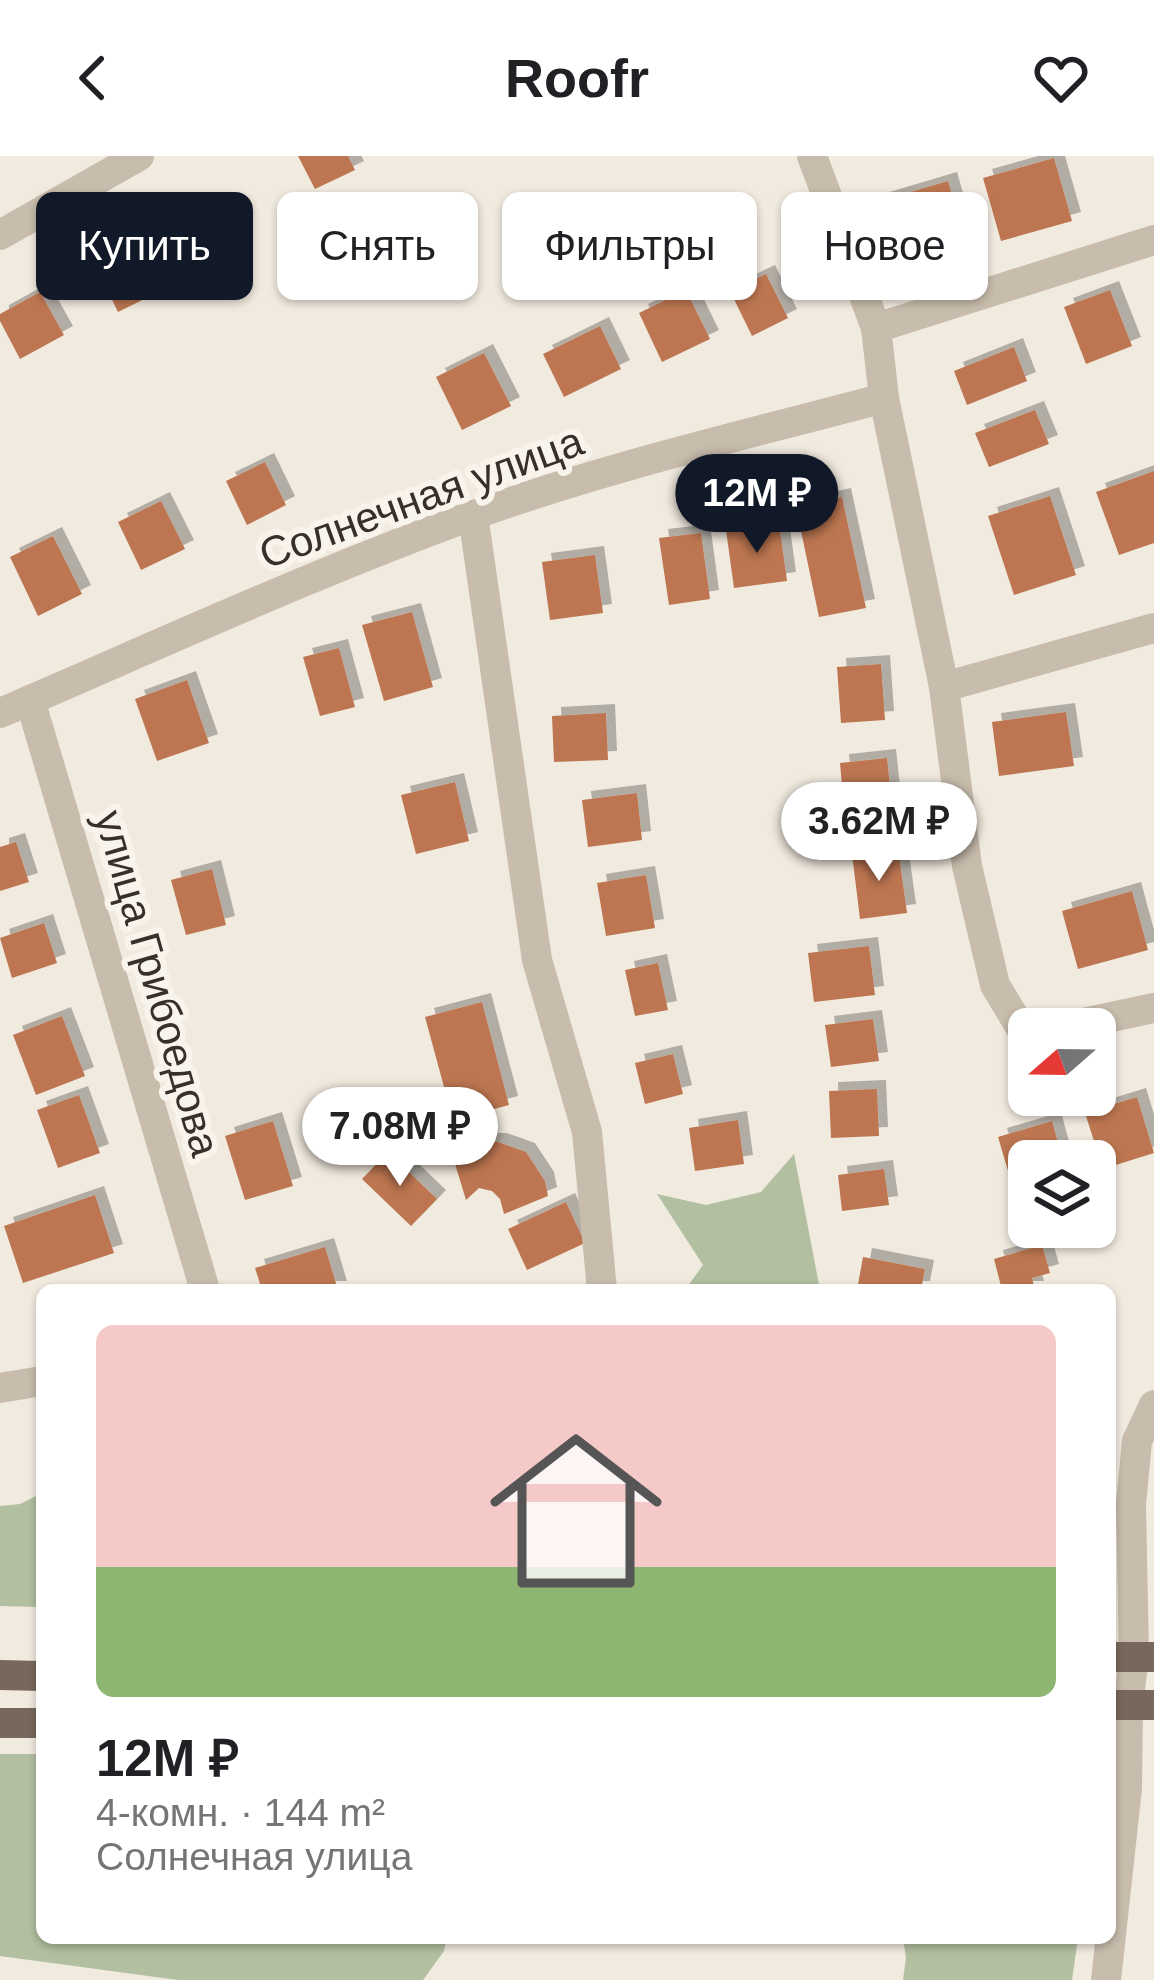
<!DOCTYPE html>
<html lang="ru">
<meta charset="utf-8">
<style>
:root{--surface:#fff;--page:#f2f2f2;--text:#202124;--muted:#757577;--accent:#111827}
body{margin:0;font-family:Arial,sans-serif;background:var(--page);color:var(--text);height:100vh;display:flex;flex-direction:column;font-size:45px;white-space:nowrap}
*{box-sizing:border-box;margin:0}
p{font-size:39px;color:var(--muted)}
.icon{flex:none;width:66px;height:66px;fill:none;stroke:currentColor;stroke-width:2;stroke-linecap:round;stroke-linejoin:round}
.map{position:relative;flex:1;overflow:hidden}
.side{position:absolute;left:36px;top:1128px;width:1080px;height:660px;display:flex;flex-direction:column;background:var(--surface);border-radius:18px;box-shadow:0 3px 9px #0004}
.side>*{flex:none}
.guide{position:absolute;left:36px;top:36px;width:1083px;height:108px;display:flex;gap:24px}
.needle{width:78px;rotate:250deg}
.buttons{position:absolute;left:1008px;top:852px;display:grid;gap:24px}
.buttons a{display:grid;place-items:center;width:108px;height:108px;border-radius:18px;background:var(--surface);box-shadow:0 3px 9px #0004;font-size:60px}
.price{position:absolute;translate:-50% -102px;padding:0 27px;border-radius:42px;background:#fff;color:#222;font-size:39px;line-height:78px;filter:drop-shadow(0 3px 6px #0008)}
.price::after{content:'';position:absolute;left:50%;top:72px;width:36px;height:27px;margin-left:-18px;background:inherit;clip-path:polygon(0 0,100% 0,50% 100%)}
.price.selected{background:var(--accent);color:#fff}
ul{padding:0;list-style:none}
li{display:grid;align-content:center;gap:24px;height:636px;padding:0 60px}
li span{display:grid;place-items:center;height:372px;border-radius:18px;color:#555}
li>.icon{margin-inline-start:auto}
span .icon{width:216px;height:216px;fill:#fffc;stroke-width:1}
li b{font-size:51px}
.chip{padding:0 42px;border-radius:18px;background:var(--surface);box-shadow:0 3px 9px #0004;font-size:42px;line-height:108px}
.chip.selected{background:var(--accent);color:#fff}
header{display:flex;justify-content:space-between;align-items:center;height:156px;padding:0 60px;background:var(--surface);font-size:54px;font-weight:800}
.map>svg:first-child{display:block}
</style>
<header><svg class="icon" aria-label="back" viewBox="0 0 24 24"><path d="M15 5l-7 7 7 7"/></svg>Roofr<svg class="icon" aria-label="heart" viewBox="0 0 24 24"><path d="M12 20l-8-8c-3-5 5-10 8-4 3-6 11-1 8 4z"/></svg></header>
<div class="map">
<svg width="1154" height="1824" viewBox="0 0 1154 1824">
<defs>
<filter id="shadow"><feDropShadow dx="9" dy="-9" stdDeviation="0" flood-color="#0004"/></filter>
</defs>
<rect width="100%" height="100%" fill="#f1eadf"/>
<g fill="#b2bfa0">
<polygon points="794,998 820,1134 685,1134 703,1109 657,1038 706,1049 761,1036"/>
<polygon points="42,1337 42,1451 0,1450 0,1350 20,1348"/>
<polygon points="0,1598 42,1598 42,1782 447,1782 444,1795 423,1824 178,1824 0,1800"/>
<polygon points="903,1782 1078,1782 1072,1824 903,1824 906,1802"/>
</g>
<g fill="#bd7651" filter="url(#shadow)">
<polygon points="298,0 348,0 355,14 315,33"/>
<polygon points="1054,2 1072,65 1001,85 983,22"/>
<polygon points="948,25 966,88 895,108 877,46"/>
<polygon points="152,71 179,126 118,156 91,101"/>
<polygon points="766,118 788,162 752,180 730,135"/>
<polygon points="686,134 710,183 662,206 639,157"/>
<polygon points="1110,134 1132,190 1086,208 1064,151"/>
<polygon points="40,136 64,179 20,203 0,165 0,158"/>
<polygon points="600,170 621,213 564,241 543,198"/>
<polygon points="1014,191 1027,225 967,249 954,215"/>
<polygon points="484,197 511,250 462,274 436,221"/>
<polygon points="1035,254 1049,288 989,311 975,277"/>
<polygon points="265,306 286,349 247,369 226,325"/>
<polygon points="1154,315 1154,387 1119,399 1096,336"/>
<polygon points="1050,340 1076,419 1014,439 988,360"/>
<polygon points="842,341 866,452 819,461 796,351"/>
<polygon points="161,345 185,393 141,414 118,366"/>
<polygon points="779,367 787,425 734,432 726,374"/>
<polygon points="701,377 710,443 669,449 659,382"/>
<polygon points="53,380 82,438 38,460 10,401"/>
<polygon points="595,399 603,457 550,464 542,406"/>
<polygon points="412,456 433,531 384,545 362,469"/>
<polygon points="339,492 355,551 320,560 303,501"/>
<polygon points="881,508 885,564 841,567 837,511"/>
<polygon points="187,524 209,587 157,605 135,543"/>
<polygon points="1066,556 1074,610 999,620 992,566"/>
<polygon points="606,557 608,604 554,606 552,560"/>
<polygon points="887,602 893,658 845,663 840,607"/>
<polygon points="455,626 469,685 416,698 401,639"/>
<polygon points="637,637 642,684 588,691 582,644"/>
<polygon points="937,648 941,678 907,682 903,653"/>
<polygon points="16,686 29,726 0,735 0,691"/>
<polygon points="898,692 907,757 860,763 852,698"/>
<polygon points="212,713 226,769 186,779 171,724"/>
<polygon points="646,719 655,772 606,780 597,727"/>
<polygon points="1132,735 1148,794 1078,813 1062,755"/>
<polygon points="44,767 57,807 12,822 0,782"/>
<polygon points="869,790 875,839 814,846 808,797"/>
<polygon points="658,807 668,854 635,860 625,814"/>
<polygon points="482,846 509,949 453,964 425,861"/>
<polygon points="62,860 85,920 36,939 13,879"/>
<polygon points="873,863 879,905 831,911 825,869"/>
<polygon points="673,898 683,938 645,948 635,907"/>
<polygon points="877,933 879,980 831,982 829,935"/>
<polygon points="79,939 100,997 58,1012 37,954"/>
<polygon points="1137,941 1154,997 1103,1013 1085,957"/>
<polygon points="738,964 744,1008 695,1015 689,972"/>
<polygon points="273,965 293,1030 245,1044 225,980"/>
<polygon points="1052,965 1063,1005 1029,1005 1029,1031 1014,1035 998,981"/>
<polygon points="473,986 498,986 526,996 545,1025 548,1040 504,1058 500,1043 492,1035 479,1032 466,1044 452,998"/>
<polygon points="388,996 437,1043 411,1070 362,1023"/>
<polygon points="884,1013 889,1049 842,1055 838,1019"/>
<polygon points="95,1039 114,1097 23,1127 4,1070"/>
<polygon points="566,1046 585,1087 527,1114 508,1073"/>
<polygon points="1042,1089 1050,1117 1032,1122 1035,1134 1002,1134 994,1103"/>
<polygon points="325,1091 338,1134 262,1134 255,1112"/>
<polygon points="863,1101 925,1113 921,1134 857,1134"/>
</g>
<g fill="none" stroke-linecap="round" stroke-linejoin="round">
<g stroke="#c8bcac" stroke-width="30">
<polyline points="812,0 876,172 884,242 944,531 967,710 995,829 1025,879 1029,879"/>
<polyline points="0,79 139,0"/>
<polyline points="876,172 1154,84"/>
<polyline points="473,359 537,804 587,976 602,1134"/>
<polyline points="944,531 1154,472"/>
<polyline points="30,544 205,1134"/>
<path d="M0,557C156,490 312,418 471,360C605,311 746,279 884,242"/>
<polyline points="1055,873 1154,852"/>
<polyline points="0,1232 42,1225"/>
<polyline points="1106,1824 1127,1632 1128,1549 1134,1501 1131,1348 1137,1285 1154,1249"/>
</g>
<g stroke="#78685c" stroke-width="30">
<polyline points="1110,1501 1154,1501"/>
<polyline points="0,1519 42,1520"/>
<polyline points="1110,1549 1154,1549"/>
<polyline points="0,1567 42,1567"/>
</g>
</g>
<g text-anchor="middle" stroke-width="12" stroke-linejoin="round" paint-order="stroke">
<g font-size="42" fill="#372f2a" stroke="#f9f4eb">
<text transform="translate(421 341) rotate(-20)" y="15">Солнечная улица</text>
<text transform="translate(158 827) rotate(74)" y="15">улица Грибоедова</text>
</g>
</g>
</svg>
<div class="buttons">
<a><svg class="needle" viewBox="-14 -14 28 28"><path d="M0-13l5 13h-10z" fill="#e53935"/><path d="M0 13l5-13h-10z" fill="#757577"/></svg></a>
<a><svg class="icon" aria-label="layers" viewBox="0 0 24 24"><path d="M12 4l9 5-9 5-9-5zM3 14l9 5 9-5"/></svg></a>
</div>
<b class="price selected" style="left:757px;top:400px">12M ₽</b>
<b class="price" style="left:879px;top:728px">3.62M ₽</b>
<b class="price" style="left:400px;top:1033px">7.08M ₽</b>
<div class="guide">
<a class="chip selected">Купить</a>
<a class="chip">Снять</a>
<a class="chip">Фильтры</a>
<a class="chip">Новое</a>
</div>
<section class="side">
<ul>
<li><span style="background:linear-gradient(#f6c9c9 65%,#8fb573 0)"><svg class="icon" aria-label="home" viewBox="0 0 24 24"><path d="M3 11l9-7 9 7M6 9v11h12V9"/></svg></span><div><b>12M ₽</b><p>4-комн. · 144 m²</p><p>Солнечная улица</p></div></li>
</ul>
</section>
</div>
